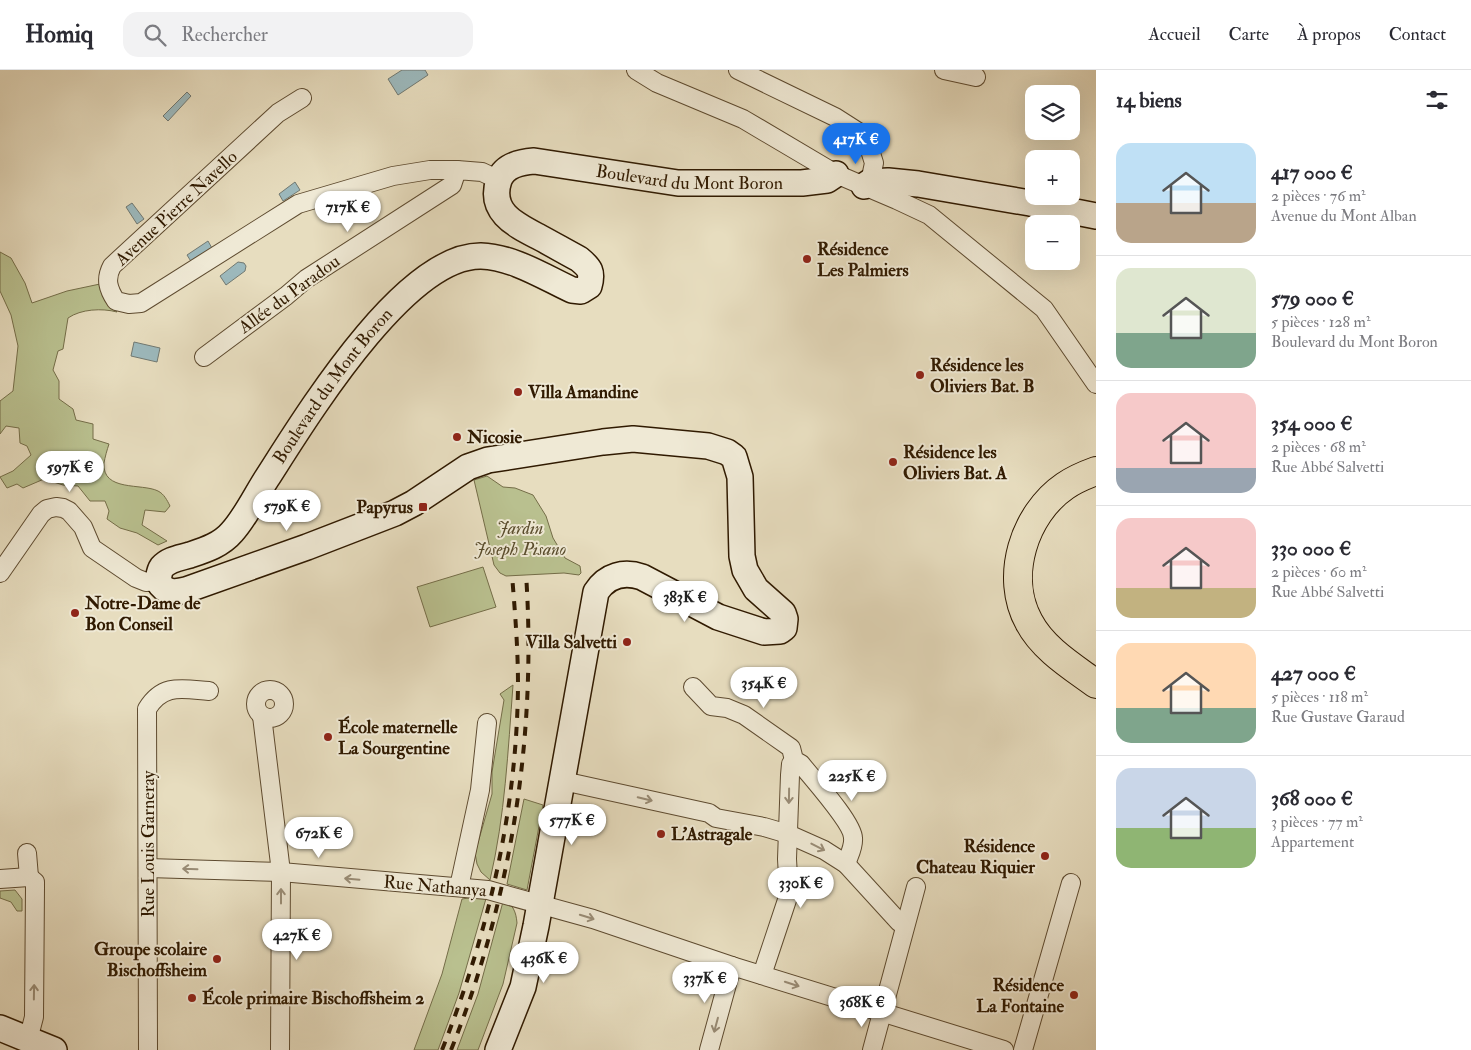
<!DOCTYPE html>
<html lang="fr">
<meta charset="utf-8">
<style>
:root{--surface:#fff;--page:#f2f2f3;--text:#2b2b33;--muted:#7c7c81;--line:#e1e1e2;--accent:#1a73e8}
body{margin:0;font-family:"IM FELL Double Pica",serif;background:var(--page);color:var(--text);height:100vh;display:flex;flex-direction:column;font-size:19px;white-space:nowrap}
*{box-sizing:border-box;margin:0}
p{font-size:16px;color:var(--muted)}
.icon{flex:none;width:28px;height:28px;fill:none;stroke:currentColor;stroke-width:2;stroke-linecap:round;stroke-linejoin:round}
.map{position:relative;flex:1;overflow:hidden}
.panel{display:flex;flex-direction:column;background:var(--surface);width:375px}
.panel>*{flex:none}
.fabs{position:absolute;left:1025px;top:15px;display:grid;gap:10px}
.fabs a{display:grid;place-items:center;width:55px;height:55px;border-radius:10px;background:var(--surface);box-shadow:0 5px 20px #0002;font-size:25px}
.price{position:absolute;translate:-50% -42px;padding:0 11px;border-radius:18px;background:#fff;color:#222;font-size:16px;line-height:32px;filter:drop-shadow(0 1px 2px #0008)}
.price::after{content:'';position:absolute;left:50%;top:30px;width:15px;height:11px;margin-left:-8px;background:inherit;clip-path:polygon(0 0,100% 0,50% 100%)}
.price.active{background:var(--accent);color:#fff}
ul{padding:0;list-style:none}
li{display:flex;align-items:center;gap:15px;height:125px;padding:0 20px}
li+li{border-top:1px solid var(--line)}
li span{display:grid;place-items:center;flex:none;width:140px;height:100px;border-radius:15px;color:#555}
li>.icon{margin-inline-start:auto}
span .icon{width:60px;height:60px;fill:#fffc;stroke-width:1}
li b{font-size:21px}
h2{display:flex;justify-content:space-between;align-items:center;height:60px;padding:0 20px;font-size:21px}
header{display:flex;align-items:center;gap:30px;box-sizing:border-box;height:70px;padding:0 25px;background:var(--surface);border-bottom:1px solid var(--line)}
header strong{font-size:24px}
nav{display:flex;gap:28px;margin-inline-start:auto;font-size:18px}
.search{width:350px;height:45px;background:var(--page);display:flex;align-items:center;gap:12px;box-sizing:border-box;padding:0 18px;border-radius:15px;color:var(--muted);font-size:19px}
main{display:flex;flex:1;min-height:0}
.map>svg:first-child{display:block}
</style>
<header>
<strong>Homiq</strong>
<div class="search"><svg class="icon" aria-label="search" viewBox="0 0 24 24"><circle cx="10" cy="10" r="6"/><path d="M15 15l6 6"/></svg>Rechercher</div>
<nav><a>Accueil</a><a>Carte</a><a>À propos</a><a>Contact</a></nav>
</header>
<main>
<div class="map">
<svg width="1096" height="980" viewBox="0 0 1096 980">
<rect width="100%" height="100%" fill="#e7ddbf"/>
<filter id="stains"><feTurbulence type="fractalNoise" baseFrequency=".004" numOctaves="4"/><feColorMatrix values="0 0 0 0 .2 0 0 0 0 .09 0 0 0 0 .02 0 0 0 .5 -.17"/></filter>
<radialGradient id="worn" r=".72"><stop offset=".6" stop-color="#630" stop-opacity="0"/><stop offset="1" stop-color="#630" stop-opacity=".3"/></radialGradient>
<g fill="#b9c08f" stroke="#746d48">
<path d="M0,182L11,188L25,213L32,233L67,221L100,214L105,229L117,242C102,238 81,239 68,248L63,279L58,281L53,300L59,311V329L73,339L76,350L93,354V369L109,374C107,380 105,387 104,393C102,422 142,413 158,421C164,424 167,430 170,436L165,442L145,440L142,455L167,471L158,475L137,463L120,458L107,449L109,441L105,431H90L78,416L63,415L44,409L23,418L17,414L7,418L0,407L13,401L31,385L27,376L20,373L19,358L6,356L0,364V331L13,321L18,276L11,245L0,221Z"/>
<polygon points="487,406 503,417 515,418 533,425 546,446 553,468 565,488 580,496 581,503 579,505 564,503 506,506 500,503 494,495 474,410"/>
<polygon points="483,497 496,537 430,557 417,517"/>
<path d="M513,615C508,681 505,746 490,810L481,802L477,794L475,783L492,724V702L504,630L500,624Z"/>
<polygon points="524,729 543,735 527,820 507,814"/>
<polygon points="15,820 22,829 22,841 17,841 11,832 0,828 0,821"/>
<polygon points="487,825 459,923 438,980 414,980 442,904 462,829"/>
<path d="M504,828C513,836 516,841 517,853L503,914L478,980H457L478,924Z"/>
</g>
<g fill="#9cb9bd" stroke="#717972">
<polygon points="402,0 425,0 428,5 398,25 388,9"/>
<polygon points="187,22 191,26 168,51 163,46"/>
<polygon points="295,112 300,120 283,131 279,124"/>
<polygon points="132,133 144,149 137,154 126,137"/>
<polygon points="208,171 213,180 192,193 187,185"/>
<polygon points="238,192 244,193 246,196 245,201 226,215 220,206"/>
<polygon points="134,272 160,278 157,292 131,286"/>
</g>
<g fill="none" stroke-linecap="round" stroke-linejoin="round">
<defs>
<g id="street">
<polyline points="636,0 657,13 743,49 836,104 897,130 929,145 1044,239 1096,314"/>
<polyline points="738,0 835,47 860,63 869,77 874,93 870,112"/>
<polyline points="944,0 976,7"/>
<path d="M302,28L278,43L112,196C105,209 108,219 116,231L129,234L141,233L298,134L393,106L430,100H457"/>
<polyline points="204,287 286,226 306,209 452,115 457,100 482,102 499,110"/>
<polyline points="0,503 41,444 47,439 56,437 63,438 69,441 83,457 92,478 136,508 146,512 158,511"/>
<path d="M693,617L711,636L727,638L744,645L791,678L794,690L801,694C812,708 853,753 853,768C854,777 849,785 846,794"/>
<circle cx="270" cy="634" r="14"/>
<polyline points="262,646 281,802 280,980"/>
<polyline points="563,711 709,743 716,748 764,757 788,764 824,780 846,794 899,852 905,855"/>
<polyline points="27,783 29,807"/>
<polyline points="148,798 281,802 488,820 593,849 732,896 1004,980"/>
<polyline points="0,809 29,807"/>
<polyline points="459,817 480,720 487,653"/>
<polyline points="762,905 789,824 787,789 790,705 791,694 794,690"/>
<polyline points="28,970 34,947 35,817 35,812 29,807"/>
<path d="M148,980L147,639C163,613 182,619 209,621"/>
<polyline points="709,980 732,896"/>
<polyline points="872,980 916,817"/>
<polyline points="1023,980 1071,813"/>
</g>
<g id="secondary">
<polyline points="864,116 870,112 888,111 918,114 1030,133 1096,146"/>
<polyline points="0,958 54,980"/>
<path id="s1" d="M498,980L523,917L536,856L596,522C607,505 624,501 642,507L718,547L764,562L780,561L784,558L785,549L783,543L756,519L745,500L742,486L740,407L734,387L727,382L708,376L633,369L603,372L488,390L468,397L414,433L395,443L307,477L186,520C173,523 165,523 158,511C159,506 159,501 162,497C169,489 180,488 190,485C205,480 221,475 232,462C245,448 256,425 267,408C305,349 404,185 481,186C513,187 544,207 572,220L581,221L589,216C593,202 590,198 579,189C566,182 552,174 539,167C516,155 488,142 499,110C504,96 520,92 534,91L678,113H802L827,110L836,104"/>
</g>
<path id="primary" d="M1096,401C1085,405 1075,409 1065,416C1024,444 1004,507 1029,552C1043,579 1073,597 1096,614"/>
</defs>
<use href="#street" stroke="#5e4b30" stroke-width="20"/>
<use href="#secondary" stroke="#301a01" stroke-width="28"/>
<use href="#primary" stroke="#301a01" stroke-width="30"/>
<use href="#street" stroke="#efe9d5" stroke-width="18"/>
<use href="#secondary" stroke="#efe9d5" stroke-width="25"/>
<use href="#primary" stroke="#e7ddbf" stroke-width="28"/>
<g stroke="#301a01" stroke-width="4" stroke-dasharray="9 9" stroke-linecap="butt">
<path d="M442,980C488,864 517,740 518,615C518,578 515,542 512,505"/>
<path d="M451,980C511,830 537,665 526,504"/>
</g>
</g>
<defs><path id="oneway-shaft" d="M-6 0H5M1.5-3L5.5 0L1.5 3" fill="none" stroke-width="1.6" stroke-linecap="round" stroke-linejoin="round" transform="scale(1.25)"/></defs>
<g stroke="#998c76">
<use href="#oneway-shaft" transform="translate(789 726) rotate(91)"/>
<use href="#oneway-shaft" transform="translate(645 729) rotate(13)"/>
<use href="#oneway-shaft" transform="translate(818 777) rotate(27)"/>
<use href="#oneway-shaft" transform="translate(190 799) rotate(-178)"/>
<use href="#oneway-shaft" transform="translate(352 809) rotate(-175)"/>
<use href="#oneway-shaft" transform="translate(281 826) rotate(-90)"/>
<use href="#oneway-shaft" transform="translate(587 847) rotate(17)"/>
<use href="#oneway-shaft" transform="translate(792 914) rotate(18)"/>
<use href="#oneway-shaft" transform="translate(34 922) rotate(-89)"/>
<use href="#oneway-shaft" transform="translate(716 955) rotate(105)"/>
</g>
<g fill="#8f2418" stroke="#efe9d5" stroke-width="2">
<circle cx="807" cy="189" r="5"/>
<circle cx="920" cy="305" r="5"/>
<circle cx="518" cy="322" r="5"/>
<circle cx="457" cy="367" r="5"/>
<circle cx="893" cy="392" r="5"/>
<rect x="418" y="432" width="10" height="10" rx="2.5"/>
<circle cx="75" cy="543" r="5"/>
<circle cx="627" cy="572" r="5"/>
<circle cx="328" cy="667" r="5"/>
<circle cx="661" cy="764" r="5"/>
<circle cx="1045" cy="786" r="5"/>
<circle cx="217" cy="889" r="5"/>
<circle cx="1074" cy="925" r="5"/>
<circle cx="192" cy="928" r="5"/>
</g>
<g text-anchor="middle" stroke-width="4" stroke-linejoin="round" paint-order="stroke">
<g font-size="18" fill="#301a01" stroke="#efe9d5">
<text dy="6" stroke="none"><textPath href="#s1" startOffset="2424">Boulevard du Mont Boron</textPath></text>
<text transform="translate(176 138) rotate(-43)" y="6">Avenue Pierre Navello</text>
<text transform="translate(289 224) rotate(-36)" y="6">Allée du Paradou</text>
<text dy="6" stroke="none"><textPath href="#s1" startOffset="1750">Boulevard du Mont Boron</textPath></text>
<text transform="translate(148 774) rotate(-90)" y="6">Rue Louis Garneray</text>
<text transform="translate(435 816) rotate(5)" y="6">Rue Nathanya</text>
</g>
<g font-size="18" font-weight="bold" fill="#301a01" stroke="#efe9d5" text-anchor="start">
<text x="817" y="185">Résidence<tspan x="817" dy="21">Les Palmiers</tspan></text>
<text x="930" y="301">Résidence les<tspan x="930" dy="21">Oliviers Bat. B</tspan></text>
<text x="528" y="328">Villa Amandine</text>
<text x="467" y="373">Nicosie</text>
<text x="903" y="388">Résidence les<tspan x="903" dy="21">Oliviers Bat. A</tspan></text>
<text x="413" y="443" text-anchor="end">Papyrus</text>
<text x="85" y="539">Notre-Dame de<tspan x="85" dy="21">Bon Conseil</tspan></text>
<text x="617" y="578" text-anchor="end">Villa Salvetti</text>
<text x="338" y="663">École maternelle<tspan x="338" dy="21">La Sourgentine</tspan></text>
<text x="671" y="770">L'Astragale</text>
<text x="1035" y="782" text-anchor="end">Résidence<tspan x="1035" dy="21">Chateau Riquier</tspan></text>
<text x="207" y="885" text-anchor="end">Groupe scolaire<tspan x="207" dy="21">Bischoffsheim</tspan></text>
<text x="1064" y="921" text-anchor="end">Résidence<tspan x="1064" dy="21">La Fontaine</tspan></text>
<text x="202" y="934">École primaire Bischoffsheim 2</text>
</g>
<g font-size="18" font-style="italic" fill="#594c2c" stroke="#efe9d5">
<text x="520" y="464">Jardin<tspan x="520" dy="21">Joseph Pisano</tspan></text>
</g>
</g>
<rect width="100%" height="100%" filter="url(#stains)"/>
<rect width="100%" height="100%" fill="url(#worn)"/>
</svg>
<div class="fabs">
<a><svg class="icon" aria-label="layers" viewBox="0 0 24 24"><path d="M12 4l9 5-9 5-9-5zM3 14l9 5 9-5"/></svg></a>
<a>+</a>
<a>−</a>
</div>
<b class="price active" style="left:856px;top:95px">417K €</b>
<b class="price" style="left:348px;top:163px">717K €</b>
<b class="price" style="left:70px;top:423px">597K €</b>
<b class="price" style="left:287px;top:462px">579K €</b>
<b class="price" style="left:685px;top:553px">383K €</b>
<b class="price" style="left:764px;top:639px">354K €</b>
<b class="price" style="left:852px;top:732px">225K €</b>
<b class="price" style="left:572px;top:776px">577K €</b>
<b class="price" style="left:319px;top:789px">672K €</b>
<b class="price" style="left:801px;top:839px">330K €</b>
<b class="price" style="left:297px;top:891px">427K €</b>
<b class="price" style="left:544px;top:914px">436K €</b>
<b class="price" style="left:705px;top:934px">337K €</b>
<b class="price" style="left:862px;top:958px">368K €</b>
</div>
<section class="panel">
<h2>14 biens<svg class="icon" aria-label="filters" viewBox="0 0 24 24"><path d="M4 7h16M4 17h16"/><circle cx="9" cy="7" r="2"/><circle cx="15" cy="17" r="2"/></svg></h2>
<ul>
<li><span style="background:linear-gradient(#bfe0f5 60%,#b9a48a 0)"><svg class="icon" aria-label="home" viewBox="0 0 24 24"><path d="M3 11l9-7 9 7M6 9v11h12V9"/></svg></span><div><b>417 000 €</b><p>2 pièces · 76 m²</p><p>Avenue du Mont Alban</p></div></li>
<li><span style="background:linear-gradient(#dfe7d0 65%,#7fa58c 0)"><svg class="icon" aria-label="home" viewBox="0 0 24 24"><path d="M3 11l9-7 9 7M6 9v11h12V9"/></svg></span><div><b>579 000 €</b><p>5 pièces · 128 m²</p><p>Boulevard du Mont Boron</p></div></li>
<li><span style="background:linear-gradient(#f6c9c9 75%,#9aa5b1 0)"><svg class="icon" aria-label="home" viewBox="0 0 24 24"><path d="M3 11l9-7 9 7M6 9v11h12V9"/></svg></span><div><b>354 000 €</b><p>2 pièces · 68 m²</p><p>Rue Abbé Salvetti</p></div></li>
<li><span style="background:linear-gradient(#f6c9c9 70%,#c2b280 0)"><svg class="icon" aria-label="home" viewBox="0 0 24 24"><path d="M3 11l9-7 9 7M6 9v11h12V9"/></svg></span><div><b>330 000 €</b><p>2 pièces · 60 m²</p><p>Rue Abbé Salvetti</p></div></li>
<li><span style="background:linear-gradient(#ffd9b3 65%,#7fa58c 0)"><svg class="icon" aria-label="home" viewBox="0 0 24 24"><path d="M3 11l9-7 9 7M6 9v11h12V9"/></svg></span><div><b>427 000 €</b><p>5 pièces · 118 m²</p><p>Rue Gustave Garaud</p></div></li>
<li><span style="background:linear-gradient(#c9d6e8 60%,#8fb573 0)"><svg class="icon" aria-label="home" viewBox="0 0 24 24"><path d="M3 11l9-7 9 7M6 9v11h12V9"/></svg></span><div><b>368 000 €</b><p>3 pièces · 77 m²</p><p>Appartement</p></div></li>
</ul>
</section>
</main>
